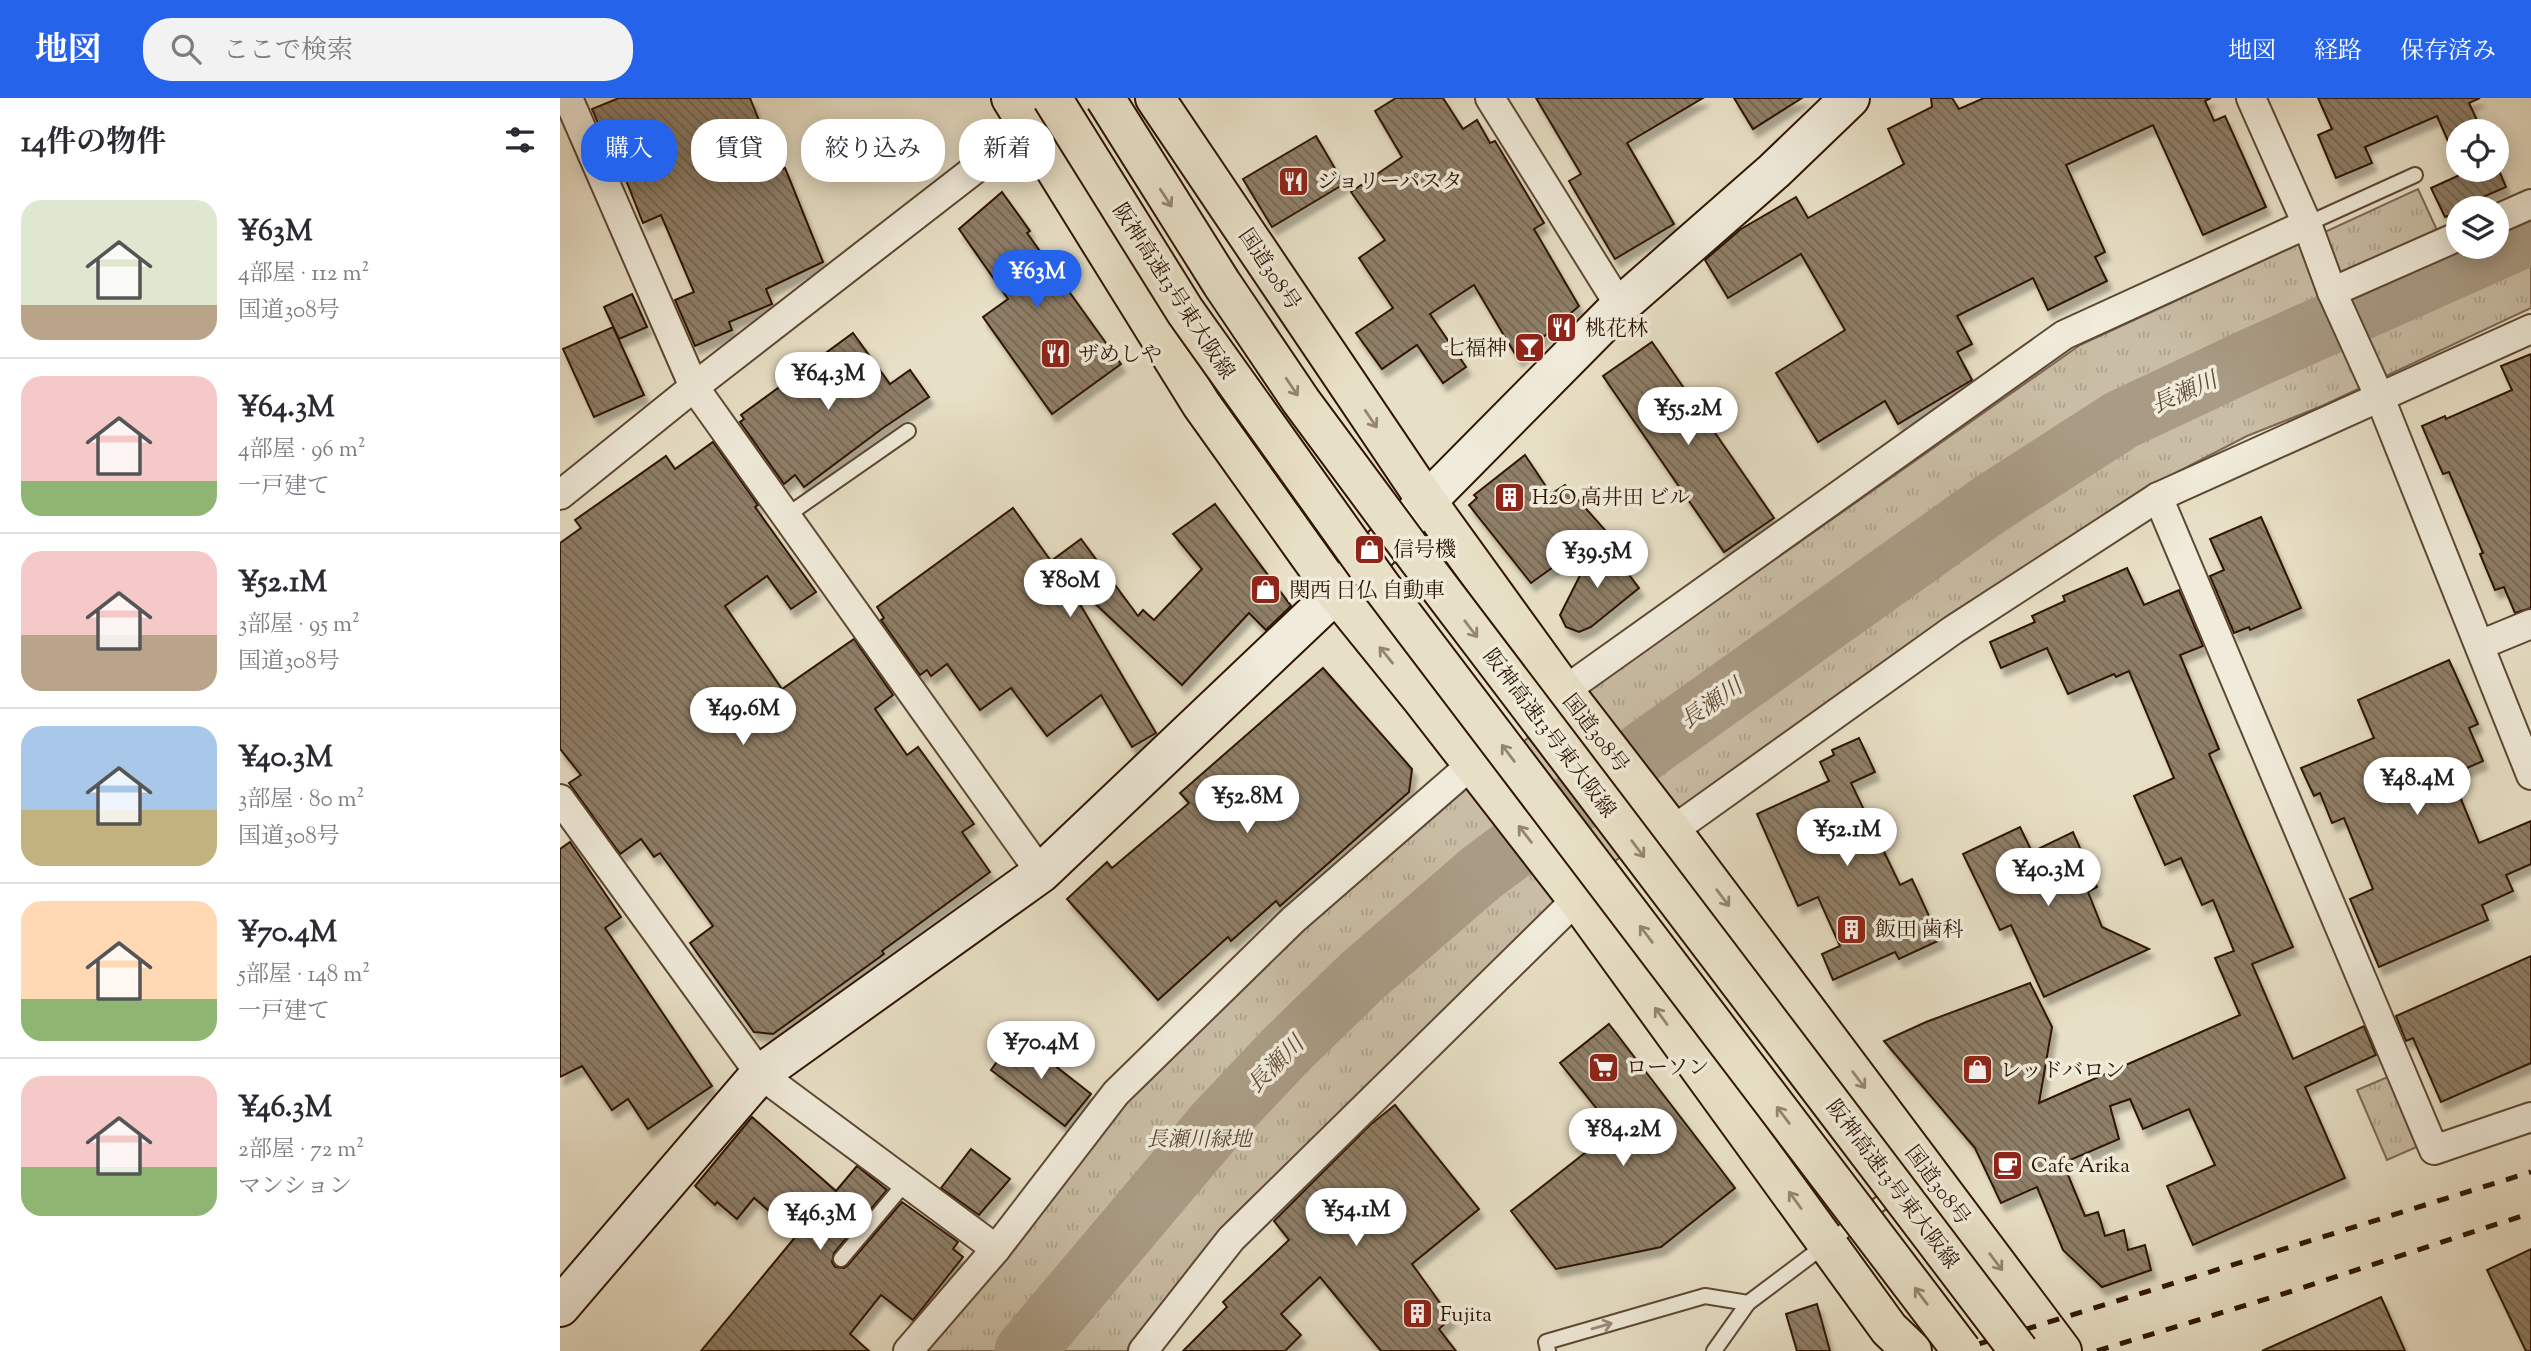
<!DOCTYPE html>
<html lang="ja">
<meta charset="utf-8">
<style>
:root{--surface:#fff;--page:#f2f2f3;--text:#2b2b33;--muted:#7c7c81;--line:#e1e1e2;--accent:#2563eb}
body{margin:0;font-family:"Sorts Mill Goudy","Noto Serif JP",serif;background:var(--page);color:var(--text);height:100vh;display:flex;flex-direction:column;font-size:26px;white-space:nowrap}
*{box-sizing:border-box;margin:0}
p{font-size:23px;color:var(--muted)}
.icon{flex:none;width:38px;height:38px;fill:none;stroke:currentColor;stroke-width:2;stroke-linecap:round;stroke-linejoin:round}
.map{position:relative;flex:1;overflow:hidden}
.side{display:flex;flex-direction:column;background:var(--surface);width:560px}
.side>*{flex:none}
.hud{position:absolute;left:21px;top:21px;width:665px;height:63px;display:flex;gap:14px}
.fabs{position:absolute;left:1886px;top:21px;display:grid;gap:14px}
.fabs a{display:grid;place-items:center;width:63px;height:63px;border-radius:50%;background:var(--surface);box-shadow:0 4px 18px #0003;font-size:35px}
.price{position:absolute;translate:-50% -60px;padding:0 16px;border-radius:24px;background:#fff;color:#222;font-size:23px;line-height:46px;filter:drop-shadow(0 2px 4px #0008)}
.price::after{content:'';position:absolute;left:50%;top:42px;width:21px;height:16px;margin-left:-10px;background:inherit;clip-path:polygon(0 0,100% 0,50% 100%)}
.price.current{background:var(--accent);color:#fff}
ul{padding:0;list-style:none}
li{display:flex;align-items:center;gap:21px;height:175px;padding:0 21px}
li+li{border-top:2px solid var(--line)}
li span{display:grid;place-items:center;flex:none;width:196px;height:140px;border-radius:21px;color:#555}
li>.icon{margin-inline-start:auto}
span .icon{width:84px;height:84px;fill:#fffc;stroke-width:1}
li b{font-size:30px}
h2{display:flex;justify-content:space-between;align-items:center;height:84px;padding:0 21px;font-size:30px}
.tag{padding:0 24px;border-radius:28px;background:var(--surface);box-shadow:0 4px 18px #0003;font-size:24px;line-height:63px}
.tag.current{background:var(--accent);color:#fff}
header{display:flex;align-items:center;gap:42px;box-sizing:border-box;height:98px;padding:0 35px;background:var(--accent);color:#fff}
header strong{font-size:33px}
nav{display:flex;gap:38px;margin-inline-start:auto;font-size:24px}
.search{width:490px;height:63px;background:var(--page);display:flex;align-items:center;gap:18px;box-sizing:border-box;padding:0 24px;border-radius:28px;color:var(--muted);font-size:26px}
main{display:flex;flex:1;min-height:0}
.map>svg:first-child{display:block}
</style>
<header>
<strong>地図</strong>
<div class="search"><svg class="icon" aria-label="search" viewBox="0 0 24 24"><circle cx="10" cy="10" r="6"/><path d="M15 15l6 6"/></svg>ここで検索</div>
<nav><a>地図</a><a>経路</a><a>保存済み</a></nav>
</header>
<main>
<section class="side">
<h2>14件の物件<svg class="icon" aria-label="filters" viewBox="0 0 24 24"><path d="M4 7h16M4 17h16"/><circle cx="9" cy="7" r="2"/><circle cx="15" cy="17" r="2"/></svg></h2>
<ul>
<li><span style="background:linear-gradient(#dfe7d0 75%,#b9a48a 0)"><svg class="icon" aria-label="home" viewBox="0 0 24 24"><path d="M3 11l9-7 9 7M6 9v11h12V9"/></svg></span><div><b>¥63M</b><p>4部屋 · 112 m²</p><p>国道308号</p></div></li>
<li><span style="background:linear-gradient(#f6c9c9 75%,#8fb573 0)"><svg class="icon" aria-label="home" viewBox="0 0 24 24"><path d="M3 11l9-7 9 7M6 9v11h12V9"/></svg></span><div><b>¥64.3M</b><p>4部屋 · 96 m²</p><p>一戸建て</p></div></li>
<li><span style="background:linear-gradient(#f6c9c9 60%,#b9a48a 0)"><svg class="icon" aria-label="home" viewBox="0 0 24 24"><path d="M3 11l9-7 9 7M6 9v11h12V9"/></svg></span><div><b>¥52.1M</b><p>3部屋 · 95 m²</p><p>国道308号</p></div></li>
<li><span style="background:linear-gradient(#a9c7e8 60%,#c2b280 0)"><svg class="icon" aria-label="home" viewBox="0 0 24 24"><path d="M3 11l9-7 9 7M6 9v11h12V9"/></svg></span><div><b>¥40.3M</b><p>3部屋 · 80 m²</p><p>国道308号</p></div></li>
<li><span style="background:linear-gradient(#ffd9b3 70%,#8fb573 0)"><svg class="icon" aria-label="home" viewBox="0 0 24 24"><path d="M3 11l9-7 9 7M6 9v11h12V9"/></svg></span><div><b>¥70.4M</b><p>5部屋 · 148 m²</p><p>一戸建て</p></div></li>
<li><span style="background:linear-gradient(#f6c9c9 65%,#8fb573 0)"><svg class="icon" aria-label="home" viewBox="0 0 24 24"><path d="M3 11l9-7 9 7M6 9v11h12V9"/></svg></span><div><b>¥46.3M</b><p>2部屋 · 72 m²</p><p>マンション</p></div></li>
</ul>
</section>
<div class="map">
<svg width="1971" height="1253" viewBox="0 0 1971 1253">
<defs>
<pattern id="park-tufts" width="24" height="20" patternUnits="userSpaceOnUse" patternTransform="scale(1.75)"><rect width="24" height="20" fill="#c9bda5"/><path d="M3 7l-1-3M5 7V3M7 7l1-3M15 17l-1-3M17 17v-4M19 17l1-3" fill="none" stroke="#ada28c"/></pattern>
<pattern id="building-back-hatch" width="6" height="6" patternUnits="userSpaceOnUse" patternTransform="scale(1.75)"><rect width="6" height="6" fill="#8f7f68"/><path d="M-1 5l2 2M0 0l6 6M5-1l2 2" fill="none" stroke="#756753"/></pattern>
<filter id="shadow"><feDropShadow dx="4.5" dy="8" stdDeviation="2" flood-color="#0004"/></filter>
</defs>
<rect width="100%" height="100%" fill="#e8e0c6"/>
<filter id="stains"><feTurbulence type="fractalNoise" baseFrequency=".00286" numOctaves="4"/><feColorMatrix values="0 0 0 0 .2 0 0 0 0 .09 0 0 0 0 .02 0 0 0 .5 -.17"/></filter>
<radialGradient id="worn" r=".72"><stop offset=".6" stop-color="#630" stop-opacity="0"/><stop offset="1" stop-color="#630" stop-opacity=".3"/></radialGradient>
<g fill="url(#park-tufts)" stroke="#7c6954" stroke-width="2">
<polygon points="1858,91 1887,154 1901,149 1937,149 1937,133 1971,119 1971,210 1762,308 1687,338 1592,387 998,803 577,1239 567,1253 364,1253 566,997 654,913 746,830 920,679 1012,604 1520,247"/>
<polygon points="1830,978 1859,1048 1827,1062 1797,992"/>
</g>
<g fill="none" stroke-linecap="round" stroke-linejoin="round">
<polyline stroke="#a99b84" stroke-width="61" points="465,1253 657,1025 726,952 801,879 921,775 1091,648 1429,407 1561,322 1695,259 1971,136"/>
</g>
<g fill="url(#building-back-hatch)" stroke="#2f1503" stroke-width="2" filter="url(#shadow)">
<polygon points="59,0 190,0 219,73 225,70 263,164 206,191 212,206 169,224 172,232 135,248 115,202 134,194 101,117 83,125 64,77 61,78 32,11"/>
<polygon points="836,0 883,0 903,31 917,22 930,45 935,43 984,125 974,131 1019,208 958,261 914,187 870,216 906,269 883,285 857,247 822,271 796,235 833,210 799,160 825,142 791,94 842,59 815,13"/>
<polygon points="976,0 1143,0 1067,45 1114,126 1055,161 1009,83 1021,76"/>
<polygon points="1174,0 1242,0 1193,31"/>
<polygon points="1371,0 1392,0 1399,11 1424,0 1651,0 1645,3 1654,23 1665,18 1706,109 1643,137 1593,27 1506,67 1545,154 1535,159 1547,183 1488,212 1473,180 1397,218 1412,246 1397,254 1412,282 1338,326 1325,303 1258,344 1216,275 1285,232 1241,156 1168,200 1145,162 1181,131 1236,99 1248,120 1344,66 1328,31 1372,9"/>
<polygon points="1758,0 1920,0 1909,5 1922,33 1899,33 1899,68 1877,18 1805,49 1812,65 1776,80 1758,37 1772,31"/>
<polygon points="756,38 784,86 712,129 683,81"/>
<polygon points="1937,68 1946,89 1909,105 1910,108 1899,110 1899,113 1885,119 1871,90 1902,76 1900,72 1937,72"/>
<polygon points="442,94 470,133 467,135 561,266 492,316 423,219 448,201 399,131"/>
<polygon points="72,196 87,229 59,241 44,209"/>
<polygon points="53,229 84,297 34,319 3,251"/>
<polygon points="293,235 330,286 350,272 369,299 323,330 244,389 235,377 224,386 180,324 184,321 181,317"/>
<polygon points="1092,244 1214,420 1164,454 1043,278"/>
<polygon points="1971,256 1971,510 1955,515 1944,489 1935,492 1920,456 1923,455 1889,374 1883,376 1862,328 1885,318 1886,321 1952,292 1941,268"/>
<polygon points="153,344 198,407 195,409 256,494 231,511 207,478 165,508 222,591 294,541 333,597 315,611 347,657 358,649 414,726 402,734 430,774 322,853 324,856 213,936 194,934 130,845 153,828 100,755 94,759 81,741 60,756 9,685 21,677 0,651 0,445 21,430 15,422 106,358 115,371"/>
<polygon points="965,357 991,396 1005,387 1045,432 971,485 909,407 917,400 914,397"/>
<polygon points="655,406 731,508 706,532 689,515 622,587 501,474 596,635 572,649 541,597 487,638 451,590 420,612 387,566 371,578 367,572 360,577 321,522 324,520 317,509 453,410 491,463 521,441 578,518 583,512 594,522 642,471 613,436"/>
<polygon points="1701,419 1741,510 1690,532 1689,529 1674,535 1650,478 1664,472 1650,441"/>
<polygon points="1040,438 1079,490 1031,529 1019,534 1006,529 1000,517"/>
<polygon points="1567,470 1584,507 1619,492 1643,548 1620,557 1659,651 1649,656 1733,849 1692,866 1733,961 1804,928 1816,957 1745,989 1785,1080 1633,1147 1607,1088 1655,1067 1629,1011 1583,1031 1570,1001 1550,1008 1559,1041 1503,1065 1525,1118 1538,1114 1545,1138 1564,1132 1568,1152 1585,1147 1591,1172 1542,1189 1503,1152 1477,1089 1441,1105 1415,1050 1324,943 1366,924 1470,885 1492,929 1479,1005 1680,917 1655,860 1674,853 1653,802 1642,807 1621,760 1605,767 1574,698 1614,680 1569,573 1556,579 1554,576 1508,596 1487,550 1441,570 1430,544 1475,524 1472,518 1505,503 1503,498"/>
<polygon points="1889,562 1918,626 1909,630 1923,663 1891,677 1919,745 1971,723 1971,766 1946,777 1953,793 1922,807 1928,822 1819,869 1790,801 1813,791 1784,720 1772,725 1760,695 1754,698 1741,670 1814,640 1798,602"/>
<polygon points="763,570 852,671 849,694 720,808 716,803 671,843 668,839 598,902 507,801 547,764 552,770 629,705 620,695"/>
<polygon points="1299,640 1315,674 1291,685 1340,787 1352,781 1380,842 1339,861 1335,854 1273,882 1262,856 1280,848 1258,799 1238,808 1197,716 1269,683 1260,664 1274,657 1272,652"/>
<polygon points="1460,729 1472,754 1513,734 1537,789 1528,794 1542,829 1589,851 1484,899 1451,827 1440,832 1403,756"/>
<polygon points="10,744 61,819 45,830 152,988 88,1031 68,1001 52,1012 22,968 0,979 0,751"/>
<polygon points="1971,858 1971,965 1881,1004 1853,940 1846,943 1836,918"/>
<polygon points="1049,926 1175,1090 1101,1149 996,1171 951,1113 1054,1032 1000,965"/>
<polygon points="456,937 531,996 505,1028 431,972"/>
<polygon points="835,1007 919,1111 852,1166 891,1220 879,1231 896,1253 821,1253 760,1179 721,1216 741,1237 725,1253 623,1253 667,1209 663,1204 729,1142 714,1123 810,1027"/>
<polygon points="192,1019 276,1093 297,1068 327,1092 274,1155 272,1164 275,1169 284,1170 288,1167 342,1104 398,1144 393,1151 403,1159 353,1222 321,1197 290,1236 309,1253 141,1253 237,1137 194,1100 177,1121 157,1104 155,1107 135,1088"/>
<polygon points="411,1051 450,1081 419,1117 381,1090"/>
<polygon points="1971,1151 1971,1253 1966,1253 1927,1172"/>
<polygon points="1821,1199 1845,1253 1702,1253"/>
<polygon points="1257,1206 1270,1253 1237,1253 1226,1216"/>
</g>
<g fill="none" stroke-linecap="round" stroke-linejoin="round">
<defs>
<g id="lane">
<polyline points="1747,126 1855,77"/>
<polyline points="226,418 348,333"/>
<polyline points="281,1161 346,1084"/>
<polyline points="988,1253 986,1244 1145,1198 1188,1205"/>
<polyline points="1154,1253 1188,1205 1321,1105 1334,1093"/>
</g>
<g id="street">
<polyline points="8,0 134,289 481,775"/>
<polyline points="930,0 1060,208"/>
<polyline points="1691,0 1747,126 1772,194 1820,300 1971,677"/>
<polyline points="1937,121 1971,106"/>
<polyline points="1772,194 1899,138"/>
<polyline points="0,397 134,289 468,30"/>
<polyline points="1598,399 1874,1052 1971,1019"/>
<polyline points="1920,547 1971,526"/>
<polyline points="1004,593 1504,237 1747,126"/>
<polyline points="0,701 200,976 436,1151"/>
<polyline points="1112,733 1393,532 1598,399 1971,231"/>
<polyline points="348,1253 436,1151 556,995 733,822 911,667"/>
<polyline points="583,1253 671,1141 1017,801"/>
</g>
<polyline id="secondary" points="0,1209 200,976 481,775 776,495 1060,208 1214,73 1290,0"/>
<g id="highway">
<polyline points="451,0 641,306 776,495 861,600 1017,801 1329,1231 1352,1253"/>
<polyline points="595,0 866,402 1004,593 1112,733 1502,1253"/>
</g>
</defs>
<use href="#lane" stroke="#5d4834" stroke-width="18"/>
<use href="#street" stroke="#5d4834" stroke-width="32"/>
<use href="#secondary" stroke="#2f1503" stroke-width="42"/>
<use href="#highway" stroke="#2f1503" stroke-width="42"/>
<use href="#lane" stroke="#f0ebda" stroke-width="14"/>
<use href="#street" stroke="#f0ebda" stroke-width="28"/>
<use href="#secondary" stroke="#f0ebda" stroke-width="38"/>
<use href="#highway" stroke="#e8e0c6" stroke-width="38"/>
<g stroke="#2f1503" stroke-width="5" stroke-dasharray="12 12" stroke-linecap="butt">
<polyline points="1396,1253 1971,1074"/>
<polyline points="1537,1253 1729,1194 1971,1115"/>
</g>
<defs>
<g id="highway-bridge">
<polyline points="492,0 625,213 821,488 1402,1253"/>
<polyline points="545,0 662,186 741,303 858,461 1459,1253"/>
</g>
</defs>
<use href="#highway-bridge" stroke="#2f1503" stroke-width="42" stroke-linecap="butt"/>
<use href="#highway-bridge" stroke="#e8e0c6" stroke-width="38"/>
</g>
<defs><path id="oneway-shaft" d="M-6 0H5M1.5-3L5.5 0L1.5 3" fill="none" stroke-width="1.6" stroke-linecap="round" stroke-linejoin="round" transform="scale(1.75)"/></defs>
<g stroke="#95856e">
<use href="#oneway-shaft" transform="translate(606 100) rotate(57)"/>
<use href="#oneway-shaft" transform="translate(732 289) rotate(56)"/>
<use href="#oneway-shaft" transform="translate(811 321) rotate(56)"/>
<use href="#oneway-shaft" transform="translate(911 531) rotate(53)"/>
<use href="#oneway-shaft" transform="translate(826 557) rotate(-129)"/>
<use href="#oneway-shaft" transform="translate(948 655) rotate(-127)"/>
<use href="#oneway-shaft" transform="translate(965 736) rotate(-128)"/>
<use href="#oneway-shaft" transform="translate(1078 751) rotate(53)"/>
<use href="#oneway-shaft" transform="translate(1163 800) rotate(53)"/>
<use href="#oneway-shaft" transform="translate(1086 836) rotate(-127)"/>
<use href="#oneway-shaft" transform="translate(1101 918) rotate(-126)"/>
<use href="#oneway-shaft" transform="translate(1299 982) rotate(53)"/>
<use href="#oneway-shaft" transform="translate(1223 1017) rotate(-127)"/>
<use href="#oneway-shaft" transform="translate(1235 1102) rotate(-126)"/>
<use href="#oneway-shaft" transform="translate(1436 1164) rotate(53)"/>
<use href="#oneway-shaft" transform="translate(1361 1198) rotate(-127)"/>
</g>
<use stroke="#998b79" href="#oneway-shaft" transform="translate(1042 1228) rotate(-16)"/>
<defs>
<symbol id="restaurant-square" viewBox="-11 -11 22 22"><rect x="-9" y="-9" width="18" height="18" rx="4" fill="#8f2418" stroke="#f0ebda"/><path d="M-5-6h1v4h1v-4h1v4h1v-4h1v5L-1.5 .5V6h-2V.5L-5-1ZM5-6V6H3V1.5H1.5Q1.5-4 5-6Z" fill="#fff"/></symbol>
<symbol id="bar-square" viewBox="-11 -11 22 22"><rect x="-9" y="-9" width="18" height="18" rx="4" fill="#8f2418" stroke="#f0ebda"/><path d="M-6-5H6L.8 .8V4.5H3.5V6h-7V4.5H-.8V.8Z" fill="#fff"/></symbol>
<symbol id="building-square" viewBox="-11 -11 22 22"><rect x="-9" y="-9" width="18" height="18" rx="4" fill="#8f2418" stroke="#f0ebda"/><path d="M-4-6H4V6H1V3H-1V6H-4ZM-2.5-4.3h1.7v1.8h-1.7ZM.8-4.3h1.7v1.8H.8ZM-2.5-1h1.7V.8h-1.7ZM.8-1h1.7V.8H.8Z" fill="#fff"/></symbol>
<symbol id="shop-square" viewBox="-11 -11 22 22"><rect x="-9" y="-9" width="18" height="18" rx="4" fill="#8f2418" stroke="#f0ebda"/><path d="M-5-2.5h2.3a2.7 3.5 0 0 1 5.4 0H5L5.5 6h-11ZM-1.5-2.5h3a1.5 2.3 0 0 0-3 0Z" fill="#fff"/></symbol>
<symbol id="supermarket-square" viewBox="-11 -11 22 22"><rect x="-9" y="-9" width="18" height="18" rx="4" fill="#8f2418" stroke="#f0ebda"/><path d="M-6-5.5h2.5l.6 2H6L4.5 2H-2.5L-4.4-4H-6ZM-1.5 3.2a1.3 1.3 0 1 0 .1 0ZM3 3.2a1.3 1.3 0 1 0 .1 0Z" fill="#fff"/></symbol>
<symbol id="cafe-square" viewBox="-11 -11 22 22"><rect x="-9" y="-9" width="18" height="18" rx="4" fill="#8f2418" stroke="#f0ebda"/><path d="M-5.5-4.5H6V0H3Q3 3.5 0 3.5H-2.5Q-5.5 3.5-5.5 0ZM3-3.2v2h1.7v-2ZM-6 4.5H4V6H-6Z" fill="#fff"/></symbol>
</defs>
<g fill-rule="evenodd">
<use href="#restaurant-square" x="716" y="66" width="35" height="35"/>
<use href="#restaurant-square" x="984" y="212" width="35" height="35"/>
<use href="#bar-square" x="952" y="232" width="35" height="35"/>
<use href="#restaurant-square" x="478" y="238" width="35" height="35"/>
<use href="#building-square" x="932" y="382" width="35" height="35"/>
<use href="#shop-square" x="792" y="434" width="35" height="35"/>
<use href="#shop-square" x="688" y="474" width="35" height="35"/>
<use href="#building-square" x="1274" y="814" width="35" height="35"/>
<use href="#supermarket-square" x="1026" y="952" width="35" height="35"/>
<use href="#shop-square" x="1400" y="954" width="35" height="35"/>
<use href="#cafe-square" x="1430" y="1050" width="35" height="35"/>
<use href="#building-square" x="840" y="1198" width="35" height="35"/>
</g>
<g text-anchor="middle" stroke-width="7" stroke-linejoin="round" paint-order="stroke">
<g font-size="21" fill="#2f1503" stroke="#f0ebda" text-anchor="start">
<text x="757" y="90">ジョリーパスタ</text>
<text x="1025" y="237">桃花林</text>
<text x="947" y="257" text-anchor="end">七福神</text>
<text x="518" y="263">ザめしや</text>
<text x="972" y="406">H2O 高井田 ビル</text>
<text x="833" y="458">信号機</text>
<text x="729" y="499">関西 日仏 自動車</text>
<text x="1315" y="838">飯田 歯科</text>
<text x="1066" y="976">ローソン</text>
<text x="1440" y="979">レッドバロン</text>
<text x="1471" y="1074">Cafe Arika</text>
<text x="880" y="1223">Fujita</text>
</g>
<g font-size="21" fill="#2f1503" stroke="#f0ebda">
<text transform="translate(710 171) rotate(56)" y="7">国道308号</text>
<text transform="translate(614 193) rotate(57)" y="7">阪神高速13号東大阪線</text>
<text transform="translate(990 635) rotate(53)" y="7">阪神高速13号東大阪線</text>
<text transform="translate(1036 635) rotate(52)" y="7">国道308号</text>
<text transform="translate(1333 1086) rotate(53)" y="7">阪神高速13号東大阪線</text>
<text transform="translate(1378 1087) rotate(53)" y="7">国道308号</text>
</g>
<g font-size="21" font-style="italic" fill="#5d4734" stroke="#f0ebda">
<text x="639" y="1048">長瀬川緑地</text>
</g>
<g font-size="23" font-style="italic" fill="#604b37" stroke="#f0ebda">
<text transform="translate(1624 294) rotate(-24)" y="8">長瀬川</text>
<text transform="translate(1151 605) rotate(-35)" y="8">長瀬川</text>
<text transform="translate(715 966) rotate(-45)" y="8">長瀬川</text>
</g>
</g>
<rect width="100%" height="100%" filter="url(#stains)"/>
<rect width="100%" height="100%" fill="url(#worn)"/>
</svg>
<div class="fabs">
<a><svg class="icon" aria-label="locate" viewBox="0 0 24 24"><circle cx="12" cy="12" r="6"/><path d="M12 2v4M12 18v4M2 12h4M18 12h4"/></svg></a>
<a><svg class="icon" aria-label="layers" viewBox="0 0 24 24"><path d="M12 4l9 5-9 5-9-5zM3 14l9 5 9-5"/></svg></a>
</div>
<b class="price current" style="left:477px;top:212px">¥63M</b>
<b class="price" style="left:268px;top:314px">¥64.3M</b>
<b class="price" style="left:1128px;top:349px">¥55.2M</b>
<b class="price" style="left:1037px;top:492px">¥39.5M</b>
<b class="price" style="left:510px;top:521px">¥80M</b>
<b class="price" style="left:183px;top:649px">¥49.6M</b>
<b class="price" style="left:1857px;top:719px">¥48.4M</b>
<b class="price" style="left:687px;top:737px">¥52.8M</b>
<b class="price" style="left:1287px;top:770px">¥52.1M</b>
<b class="price" style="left:1488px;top:810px">¥40.3M</b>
<b class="price" style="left:481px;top:983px">¥70.4M</b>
<b class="price" style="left:1063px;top:1070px">¥84.2M</b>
<b class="price" style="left:796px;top:1150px">¥54.1M</b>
<b class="price" style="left:260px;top:1154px">¥46.3M</b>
<div class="hud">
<a class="tag current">購入</a>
<a class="tag">賃貸</a>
<a class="tag">絞り込み</a>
<a class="tag">新着</a>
</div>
</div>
</main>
